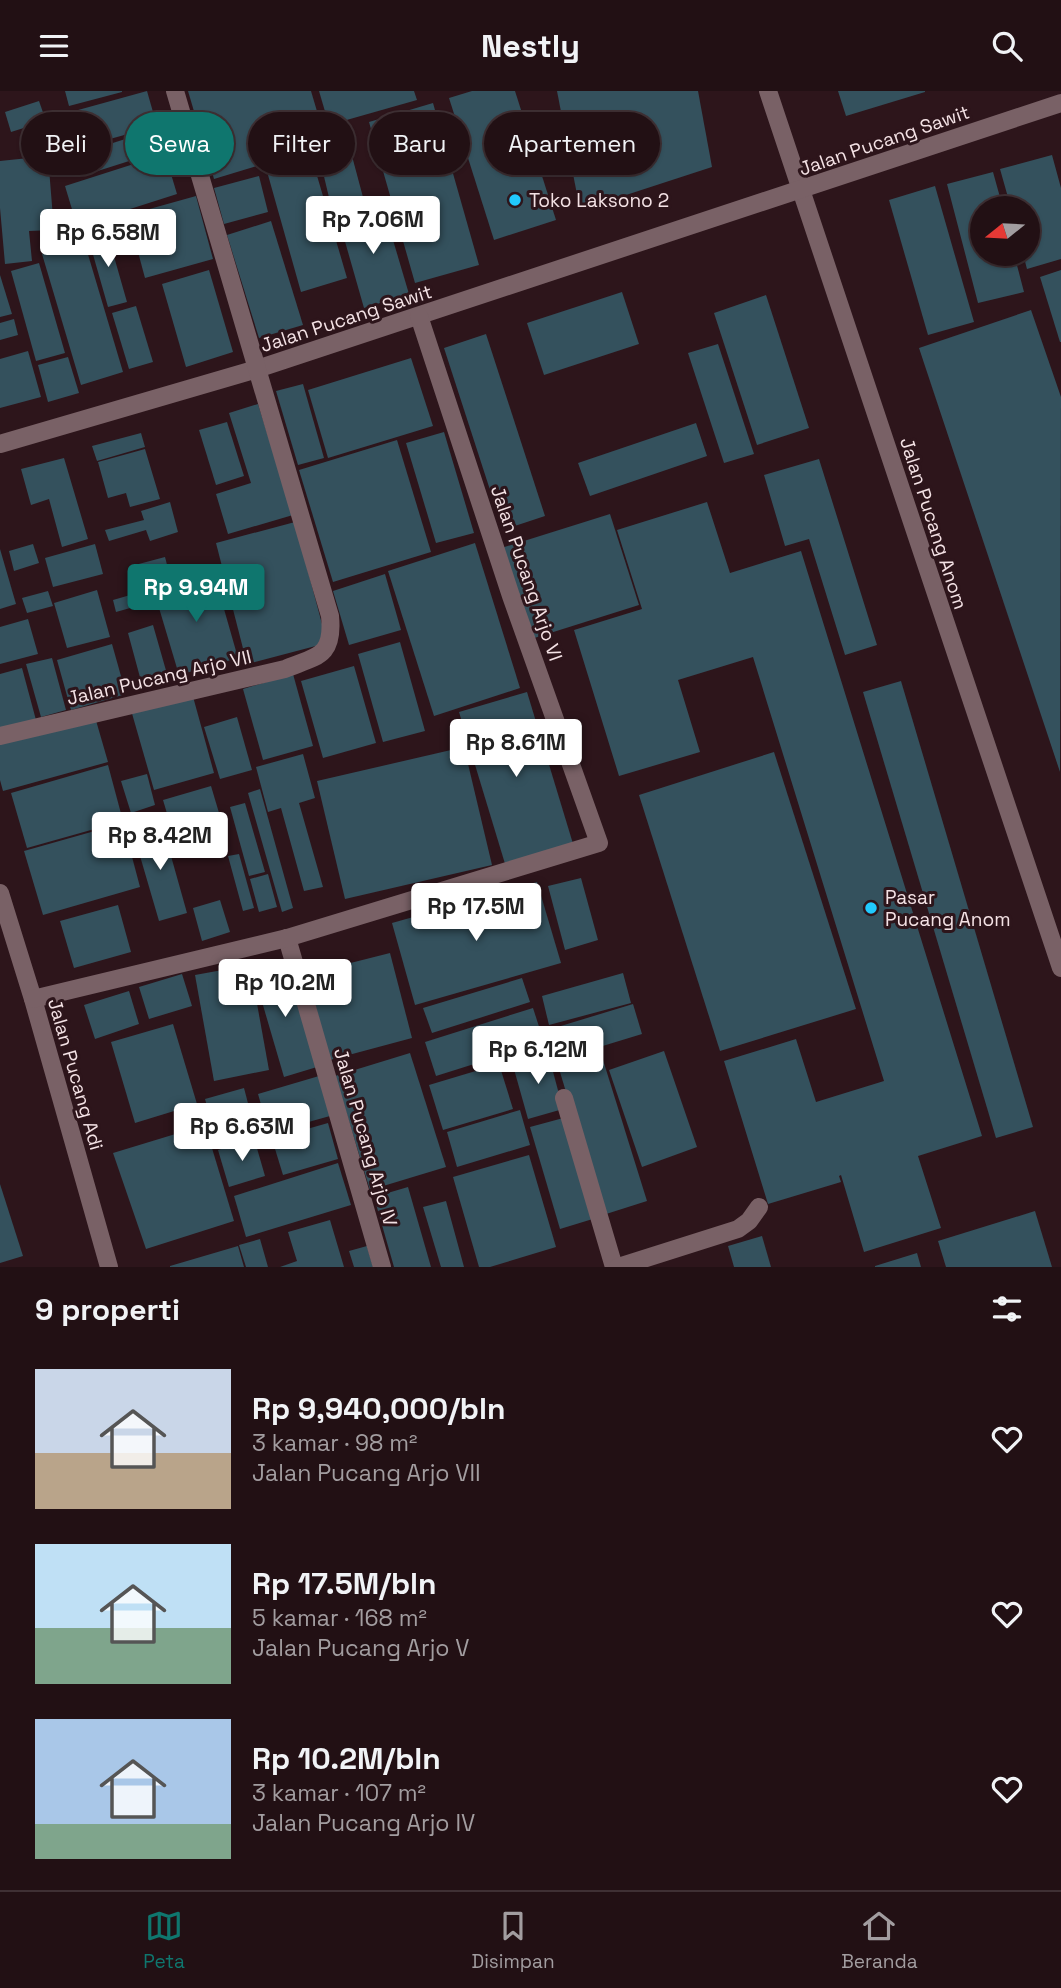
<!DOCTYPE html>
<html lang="id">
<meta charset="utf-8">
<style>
:root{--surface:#221014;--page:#2e1e22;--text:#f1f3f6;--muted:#a29da0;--line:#3f3034;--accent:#0f766e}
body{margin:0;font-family:"Space Grotesk",sans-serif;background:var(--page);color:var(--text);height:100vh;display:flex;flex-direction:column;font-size:26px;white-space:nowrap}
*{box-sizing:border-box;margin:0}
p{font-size:23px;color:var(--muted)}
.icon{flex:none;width:38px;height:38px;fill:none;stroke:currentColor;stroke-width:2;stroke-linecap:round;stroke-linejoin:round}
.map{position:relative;height:1176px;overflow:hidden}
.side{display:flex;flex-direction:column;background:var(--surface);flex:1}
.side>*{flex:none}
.hud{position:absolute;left:21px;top:21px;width:700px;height:63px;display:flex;gap:14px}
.needle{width:46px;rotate:252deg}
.tools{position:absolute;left:970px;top:105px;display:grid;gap:14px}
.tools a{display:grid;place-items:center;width:70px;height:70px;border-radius:50%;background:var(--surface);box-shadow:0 2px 5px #0004,0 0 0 2px var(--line);font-size:35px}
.price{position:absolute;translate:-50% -60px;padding:0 16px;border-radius:7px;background:#fff;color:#222;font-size:23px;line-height:46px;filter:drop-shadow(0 2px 4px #0008)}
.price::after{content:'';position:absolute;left:50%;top:42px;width:21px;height:16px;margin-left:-10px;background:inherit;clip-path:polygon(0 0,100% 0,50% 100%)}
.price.active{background:var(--accent);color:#fff}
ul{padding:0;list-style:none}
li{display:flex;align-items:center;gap:21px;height:175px;padding:0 35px}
li span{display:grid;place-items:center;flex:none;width:196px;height:140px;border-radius:0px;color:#555}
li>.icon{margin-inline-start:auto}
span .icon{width:84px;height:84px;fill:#fffc;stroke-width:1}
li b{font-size:30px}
h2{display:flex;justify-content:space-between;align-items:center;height:84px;padding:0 35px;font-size:30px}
.tag{padding:0 24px;border-radius:32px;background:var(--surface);box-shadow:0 2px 5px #0004,0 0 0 2px var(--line);font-size:24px;line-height:63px}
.tag.active{background:var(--accent);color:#fff}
header{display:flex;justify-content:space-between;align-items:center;height:91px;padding:0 35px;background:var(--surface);font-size:32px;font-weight:800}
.tab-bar{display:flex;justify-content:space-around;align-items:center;height:98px;border-top:2px solid var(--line);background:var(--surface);font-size:19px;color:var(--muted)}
.tab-bar a{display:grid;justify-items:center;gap:4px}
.tab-bar .active{color:var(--accent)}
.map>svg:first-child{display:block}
</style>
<header><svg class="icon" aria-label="menu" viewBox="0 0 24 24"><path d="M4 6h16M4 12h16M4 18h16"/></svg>Nestly<svg class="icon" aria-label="search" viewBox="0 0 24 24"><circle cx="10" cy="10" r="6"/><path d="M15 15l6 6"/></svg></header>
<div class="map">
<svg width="1061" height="1176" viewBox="0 0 1061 1176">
<rect width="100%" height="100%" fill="#2d151b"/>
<g fill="#34515d">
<polygon points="65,0 122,0 122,1 69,15"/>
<polygon points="147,0 157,35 70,59 60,24"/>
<polygon points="188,0 311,0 327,54 214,88"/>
<polygon points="319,0 414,0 417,9 329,34"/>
<polygon points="472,0 515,0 556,129 494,149 449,7"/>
<polygon points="557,0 698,0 712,76 580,119"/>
<polygon points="838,0 925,0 925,1 846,25"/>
<polygon points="39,10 46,30 11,41 5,21"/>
<polygon points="433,12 479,174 415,192 369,31"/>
<polygon points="160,37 167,58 82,85 75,64"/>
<polygon points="165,63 177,103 77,135 65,95"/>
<polygon points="1052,64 1061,97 1061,168 1027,178 1023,163 1027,163 1027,117 1011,117 1000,78"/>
<polygon points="48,65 54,139 29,140 32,170 5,173 0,117 0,70"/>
<polygon points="352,65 364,110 332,119 321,73"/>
<polygon points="313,71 347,187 301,201 268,84"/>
<polygon points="993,81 1003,117 982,117 982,163 1014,163 1024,201 978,212 947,93"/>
<polygon points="259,85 268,121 224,133 214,97"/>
<polygon points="935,95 974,231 928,244 889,109"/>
<polygon points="196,105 213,168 145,187 128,124"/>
<polygon points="382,112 409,203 364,217 338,126"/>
<polygon points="271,130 303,234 259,247 227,144"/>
<polygon points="107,141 127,211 108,216 88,146"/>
<polygon points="84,150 123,281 81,294 42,163"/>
<polygon points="39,172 65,262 36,270 11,180"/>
<polygon points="209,179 233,261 186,276 162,193"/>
<polygon points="1061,179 1061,251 1060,251 1040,186"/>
<polygon points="0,184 12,223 0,226"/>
<polygon points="622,201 639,253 544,284 527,232"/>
<polygon points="766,204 809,337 757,354 714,222"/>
<polygon points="136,215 153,271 129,278 112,222"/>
<polygon points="1031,219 1061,306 1060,681 919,257"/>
<polygon points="14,228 18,244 0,249 0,232"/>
<polygon points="486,243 545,425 503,439 444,257"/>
<polygon points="718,253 754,363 724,372 688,262"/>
<polygon points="28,260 41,306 0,317 0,268"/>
<polygon points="68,266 79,302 48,311 38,274"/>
<polygon points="411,267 433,335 328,367 308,299"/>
<polygon points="303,293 324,367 298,374 276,300"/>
<polygon points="258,313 293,424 228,443 216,403 251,392 229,322"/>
<polygon points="227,331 244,385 216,394 199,339"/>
<polygon points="696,332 707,365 590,405 578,372"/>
<polygon points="444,341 474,442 436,452 406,352"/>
<polygon points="141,342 145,356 97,370 92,355"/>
<polygon points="397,349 431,461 333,491 299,379"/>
<polygon points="145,358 160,408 130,416 126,402 108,407 98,371"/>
<polygon points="64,367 88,448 62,456 49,408 31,414 21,378"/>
<polygon points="819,368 877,554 845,564 809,448 785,455 764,384"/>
<polygon points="170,411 178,441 150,450 146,439 109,450 105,439 144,429 141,420"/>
<polygon points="707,411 730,482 801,460 982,1045 918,1065 941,1137 864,1161 841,1084 839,1085 841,1091 768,1113 724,970 796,948 816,1011 884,990 753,566 678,589 700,661 619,685 574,539 642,518 617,439"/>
<polygon points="610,423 639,514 528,549 498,458"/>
<polygon points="295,431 327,552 247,573 216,452"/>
<polygon points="475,452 520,597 434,625 388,480"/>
<polygon points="33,453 39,472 14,480 9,460"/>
<polygon points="95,453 103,483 53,496 45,467"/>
<polygon points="0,458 16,513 0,518"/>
<polygon points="165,466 170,485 141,493 135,474"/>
<polygon points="214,483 238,567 179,584 154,500"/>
<polygon points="385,483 401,539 349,554 333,500"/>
<polygon points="151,498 155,510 116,521 113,509"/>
<polygon points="97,499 110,546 67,557 54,512"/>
<polygon points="48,500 53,515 27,522 22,507"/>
<polygon points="28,528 38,563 0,573 0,536"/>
<polygon points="153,534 167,583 141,590 128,542"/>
<polygon points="400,551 425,640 383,651 358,563"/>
<polygon points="112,553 126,603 71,619 57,569"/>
<polygon points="52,567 66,619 41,626 26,573"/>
<polygon points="354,575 376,652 323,667 301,590"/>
<polygon points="22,577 36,629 0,639 0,583"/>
<polygon points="293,583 313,655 263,669 243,598"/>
<polygon points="901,590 1033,1036 996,1047 863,601"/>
<polygon points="527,601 574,756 506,776 459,621"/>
<polygon points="192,602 214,682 154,699 131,619"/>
<polygon points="95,626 108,671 3,700 0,689 0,653"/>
<polygon points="237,626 252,679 220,688 204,636"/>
<polygon points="464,656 492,774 345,808 317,690"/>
<polygon points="774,661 856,918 720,960 639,704"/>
<polygon points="303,663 315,707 299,712 323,796 304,800 281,717 268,721 256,676"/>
<polygon points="108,674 123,730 27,757 11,702"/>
<polygon points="147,683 155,714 131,722 121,690"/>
<polygon points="211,695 225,742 177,756 163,709"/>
<polygon points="260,698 293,817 282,821 248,702"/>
<polygon points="245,712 265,781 249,785 230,716"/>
<polygon points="123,732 140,796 43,824 24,760"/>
<polygon points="162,733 187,822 159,830 133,741"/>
<polygon points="239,763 254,817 243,820 228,765"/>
<polygon points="268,783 277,816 259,821 250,788"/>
<polygon points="581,787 598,849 565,859 548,795"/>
<polygon points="537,791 561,872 415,914 392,832"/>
<polygon points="220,809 230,841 202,850 193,817"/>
<polygon points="118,814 131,861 74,877 60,830"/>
<polygon points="390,862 412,947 330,969 307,883"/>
<polygon points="287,871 317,976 284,986 253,880"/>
<polygon points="250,874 269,979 214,990 195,884"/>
<polygon points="623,882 631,912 549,934 542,905"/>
<polygon points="182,883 192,915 149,928 139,896"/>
<polygon points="522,887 530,911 432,942 423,917"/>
<polygon points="129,900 139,933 95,948 84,914"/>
<polygon points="633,913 642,943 560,968 551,938"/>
<polygon points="533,917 544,951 436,985 425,951"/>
<polygon points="173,933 197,1013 135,1032 111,951"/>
<polygon points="664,960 697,1056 642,1076 609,979"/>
<polygon points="410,962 446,1076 370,1099 335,985"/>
<polygon points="548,962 563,1018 528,1028 512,971"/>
<polygon points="603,969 647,1110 603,1124 560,981"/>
<polygon points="499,973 513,1018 443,1039 429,994"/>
<polygon points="319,985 330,1025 269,1042 258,1003"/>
<polygon points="244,997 255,1039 217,1050 205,1008"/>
<polygon points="520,1019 530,1054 457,1076 447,1041"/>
<polygon points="567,1026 596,1127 560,1138 530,1036"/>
<polygon points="328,1032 338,1068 283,1084 272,1048"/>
<polygon points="205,1034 234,1130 146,1158 113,1062"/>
<polygon points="254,1047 265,1085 229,1096 218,1059"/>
<polygon points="529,1064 556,1156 490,1176 479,1176 453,1086"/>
<polygon points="338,1072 351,1114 246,1146 234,1105"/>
<polygon points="0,1093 23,1165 0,1172"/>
<polygon points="408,1096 431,1176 394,1176 374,1106"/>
<polygon points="446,1110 464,1176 441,1176 423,1116"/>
<polygon points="1035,1120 1052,1176 946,1176 938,1150"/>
<polygon points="330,1129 344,1176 280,1176 297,1170 288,1141"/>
<polygon points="762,1145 771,1176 734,1176 728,1155"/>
<polygon points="260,1148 268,1176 246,1176 239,1154"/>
<polygon points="238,1155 244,1176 170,1176 170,1175"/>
<polygon points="367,1155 373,1176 354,1176 349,1160"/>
<polygon points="917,1162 921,1176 875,1176 875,1175"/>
</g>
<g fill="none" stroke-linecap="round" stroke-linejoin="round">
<g stroke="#796166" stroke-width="18">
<polyline points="768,0 1061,877"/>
<polyline points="0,353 257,278 1061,12"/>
<path d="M0,645L285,578C317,565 334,566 330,525L175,0"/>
<polyline points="0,802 33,908 109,1176"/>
<polyline points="287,847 382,1176"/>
<polyline points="33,908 287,847 599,752 511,505 419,225"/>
<polyline points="564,1007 614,1176"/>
<polyline points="618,1176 738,1138 749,1130 759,1116"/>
</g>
</g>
<g fill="#21c9fd" stroke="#2d151b" stroke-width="2.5">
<circle cx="515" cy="109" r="7"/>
<circle cx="871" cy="817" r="7"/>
</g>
<g text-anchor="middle" stroke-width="6" stroke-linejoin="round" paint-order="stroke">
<g font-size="19" fill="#f4e2e5" stroke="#2d151b">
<text transform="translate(884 49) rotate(-19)" y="7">Jalan Pucang Sawit</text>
<text transform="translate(346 227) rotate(-18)" y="7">Jalan Pucang Sawit</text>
<text transform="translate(934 432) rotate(72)" y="7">Jalan Pucang Anom</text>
<text transform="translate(527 482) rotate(71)" y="7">Jalan Pucang Arjo VI</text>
<text transform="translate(159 586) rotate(-13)" y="7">Jalan Pucang Arjo VII</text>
<text transform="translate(76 983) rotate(74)" y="7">Jalan Pucang Adi</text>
<text transform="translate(366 1046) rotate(74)" y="7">Jalan Pucang Arjo IV</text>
</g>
<g font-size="19" fill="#f4e2e5" stroke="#2d151b" text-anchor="start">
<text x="529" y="116">Toko Laksono 2</text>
<text x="885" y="813">Pasar<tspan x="885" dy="22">Pucang Anom</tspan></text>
</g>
</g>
</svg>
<div class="tools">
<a><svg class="needle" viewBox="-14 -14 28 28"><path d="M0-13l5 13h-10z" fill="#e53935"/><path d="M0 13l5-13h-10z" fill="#a29da0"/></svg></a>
</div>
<b class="price" style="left:373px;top:165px">Rp 7.06M</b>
<b class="price" style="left:108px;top:178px">Rp 6.58M</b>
<b class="price active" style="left:196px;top:533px">Rp 9.94M</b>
<b class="price" style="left:516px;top:688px">Rp 8.61M</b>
<b class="price" style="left:160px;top:781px">Rp 8.42M</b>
<b class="price" style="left:476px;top:852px">Rp 17.5M</b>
<b class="price" style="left:285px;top:928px">Rp 10.2M</b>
<b class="price" style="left:538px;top:995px">Rp 6.12M</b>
<b class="price" style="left:242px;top:1072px">Rp 6.63M</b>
<div class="hud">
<a class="tag">Beli</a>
<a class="tag active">Sewa</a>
<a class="tag">Filter</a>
<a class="tag">Baru</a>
<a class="tag">Apartemen</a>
</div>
</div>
<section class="side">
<h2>9 properti<svg class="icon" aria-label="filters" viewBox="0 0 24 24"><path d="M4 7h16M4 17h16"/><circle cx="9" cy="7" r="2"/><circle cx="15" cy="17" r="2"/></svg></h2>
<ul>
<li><span style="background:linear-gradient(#c9d6e8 60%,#b9a48a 0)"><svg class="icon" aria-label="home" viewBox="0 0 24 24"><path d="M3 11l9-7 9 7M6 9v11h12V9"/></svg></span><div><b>Rp 9,940,000/bln</b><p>3 kamar · 98 m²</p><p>Jalan Pucang Arjo VII</p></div><svg class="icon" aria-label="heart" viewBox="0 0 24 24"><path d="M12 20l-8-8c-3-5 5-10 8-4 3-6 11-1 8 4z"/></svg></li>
<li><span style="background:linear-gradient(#bfe0f5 60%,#7fa58c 0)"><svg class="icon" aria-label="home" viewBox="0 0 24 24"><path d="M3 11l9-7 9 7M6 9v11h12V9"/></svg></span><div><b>Rp 17.5M/bln</b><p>5 kamar · 168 m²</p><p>Jalan Pucang Arjo V</p></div><svg class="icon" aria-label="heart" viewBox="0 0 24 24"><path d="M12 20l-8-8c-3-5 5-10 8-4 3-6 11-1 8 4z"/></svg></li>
<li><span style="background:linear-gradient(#a9c7e8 75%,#7fa58c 0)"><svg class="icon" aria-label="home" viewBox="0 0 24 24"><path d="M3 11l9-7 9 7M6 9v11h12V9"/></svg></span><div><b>Rp 10.2M/bln</b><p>3 kamar · 107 m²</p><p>Jalan Pucang Arjo IV</p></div><svg class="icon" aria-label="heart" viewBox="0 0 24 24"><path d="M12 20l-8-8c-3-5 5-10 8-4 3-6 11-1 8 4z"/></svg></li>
</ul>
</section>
<nav class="tab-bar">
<a class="active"><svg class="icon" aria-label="map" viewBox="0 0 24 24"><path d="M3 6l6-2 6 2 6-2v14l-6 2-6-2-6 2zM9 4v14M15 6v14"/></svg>Peta</a>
<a><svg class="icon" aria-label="saved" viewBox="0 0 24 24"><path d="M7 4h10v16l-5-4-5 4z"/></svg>Disimpan</a>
<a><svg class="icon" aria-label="home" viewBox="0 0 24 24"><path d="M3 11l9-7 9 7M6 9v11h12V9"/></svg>Beranda</a>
</nav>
